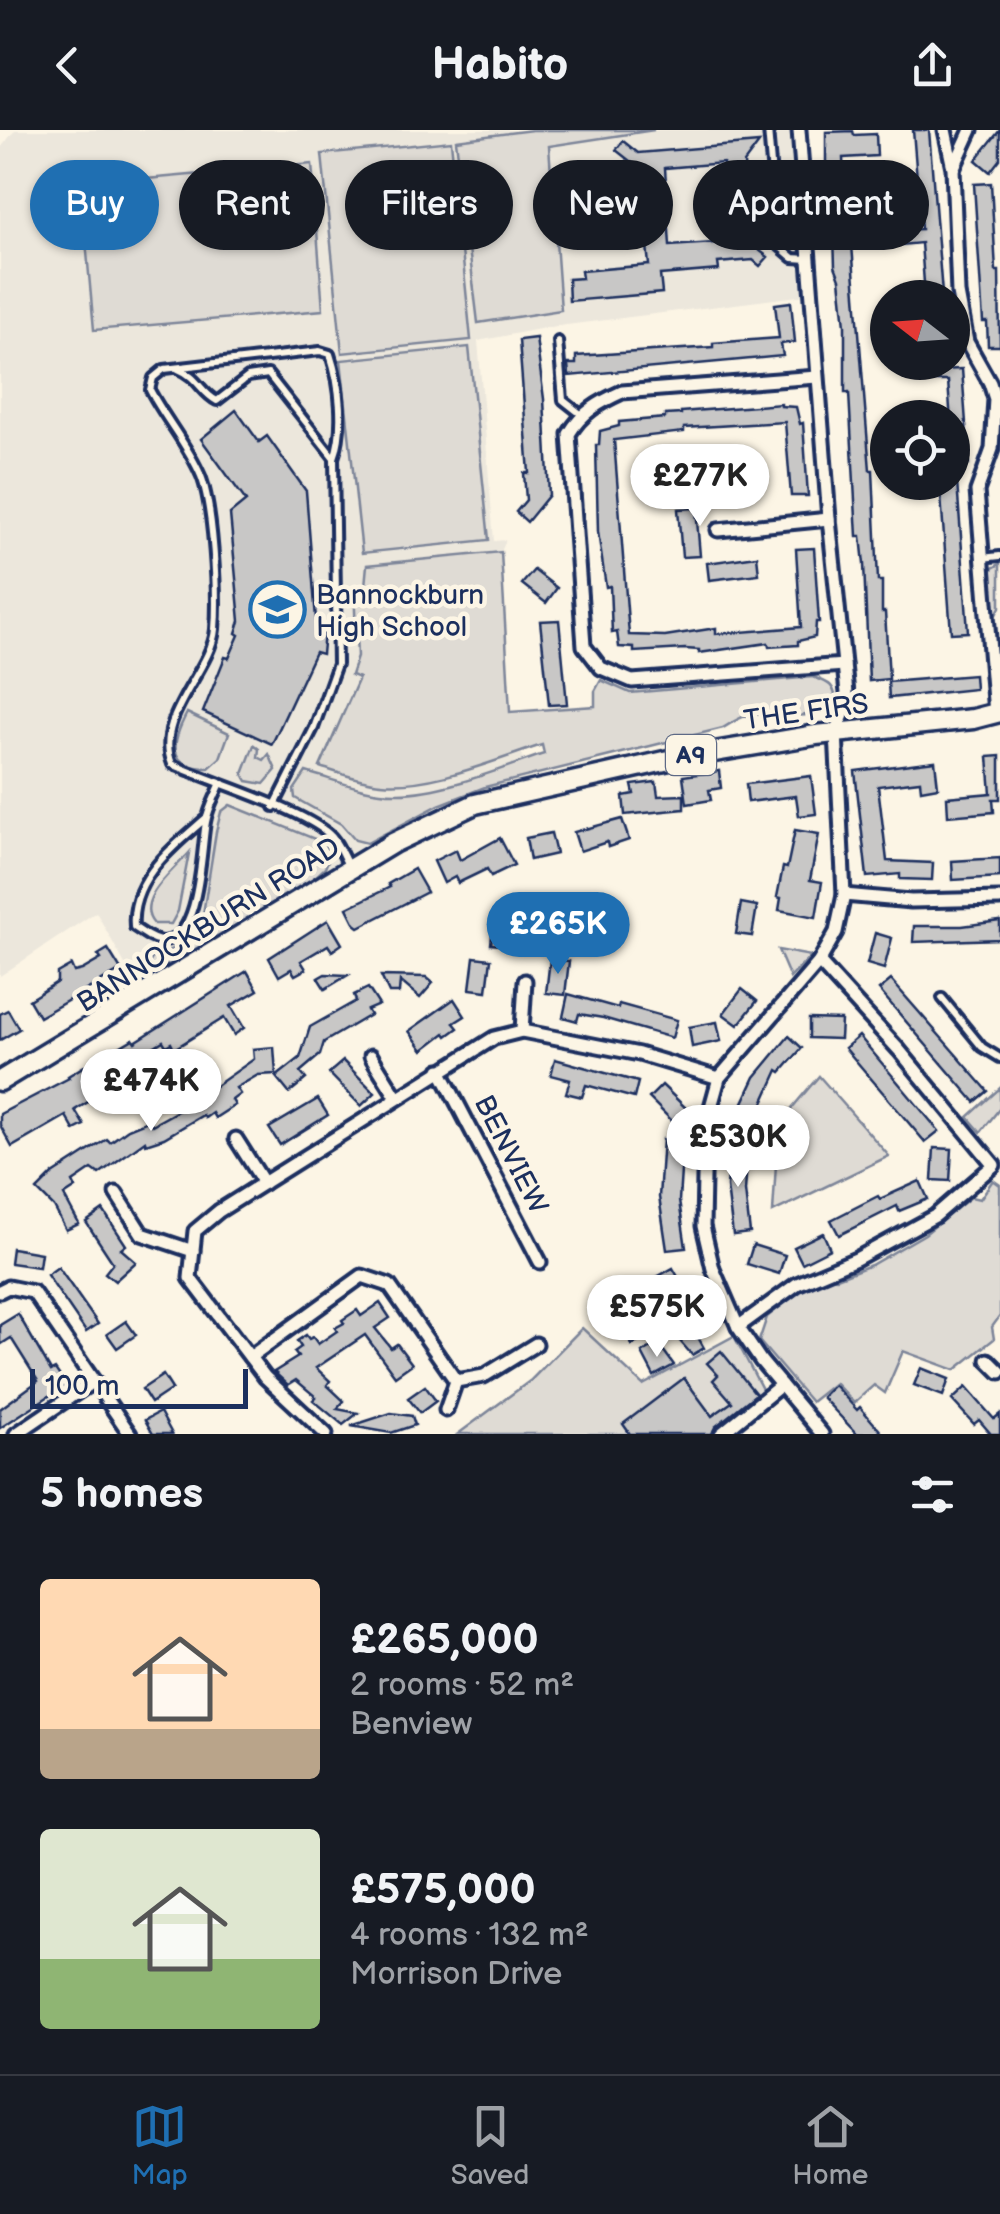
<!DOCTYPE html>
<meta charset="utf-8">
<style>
:root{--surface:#171b24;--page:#20242c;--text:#f1f3f6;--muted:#9ea1a6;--line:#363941;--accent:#1f6fb2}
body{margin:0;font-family:"Balsamiq Sans",sans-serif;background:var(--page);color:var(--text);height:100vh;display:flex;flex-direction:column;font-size:38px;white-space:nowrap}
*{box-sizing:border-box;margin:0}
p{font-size:32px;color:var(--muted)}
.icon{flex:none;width:55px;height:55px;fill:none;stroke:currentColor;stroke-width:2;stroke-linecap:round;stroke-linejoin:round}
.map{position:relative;height:1304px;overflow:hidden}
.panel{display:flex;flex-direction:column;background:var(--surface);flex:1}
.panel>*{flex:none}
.banner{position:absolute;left:30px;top:30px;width:940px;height:90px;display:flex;gap:20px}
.needle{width:65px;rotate:287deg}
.tools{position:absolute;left:870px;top:150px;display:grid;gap:20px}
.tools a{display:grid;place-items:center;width:100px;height:100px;border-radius:50%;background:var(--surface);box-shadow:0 2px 8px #0004;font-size:50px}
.scale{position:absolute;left:30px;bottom:25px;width:218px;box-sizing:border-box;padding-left:10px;border:5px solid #1b2f5e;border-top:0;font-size:28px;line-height:35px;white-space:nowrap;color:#1b2f5e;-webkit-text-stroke:8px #fcf5e5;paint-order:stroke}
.price{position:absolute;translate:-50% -85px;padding:0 22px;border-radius:35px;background:#fff;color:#222;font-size:32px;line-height:65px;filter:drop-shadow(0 2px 5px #0008)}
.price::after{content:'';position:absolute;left:50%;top:60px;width:30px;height:22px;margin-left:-15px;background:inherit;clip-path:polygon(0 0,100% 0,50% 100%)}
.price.selected{background:var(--accent);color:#fff}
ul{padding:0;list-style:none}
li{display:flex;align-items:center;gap:30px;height:250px;padding:0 40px}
li span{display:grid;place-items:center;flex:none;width:280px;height:200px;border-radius:10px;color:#555}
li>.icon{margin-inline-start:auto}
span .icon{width:120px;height:120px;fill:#fffc;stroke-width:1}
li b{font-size:42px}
h2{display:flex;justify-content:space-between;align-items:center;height:120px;padding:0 40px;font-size:42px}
.tag{padding:0 35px;border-radius:45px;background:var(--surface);box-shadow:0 2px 8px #0004;font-size:35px;line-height:90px}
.tag.selected{background:var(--accent);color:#fff}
header{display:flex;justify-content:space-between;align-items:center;height:130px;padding:0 40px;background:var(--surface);font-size:45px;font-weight:700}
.tab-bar{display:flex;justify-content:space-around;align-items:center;height:140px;border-top:2px solid var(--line);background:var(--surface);font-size:28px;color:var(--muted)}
.tab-bar a{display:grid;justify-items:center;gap:5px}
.tab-bar .selected{color:var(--accent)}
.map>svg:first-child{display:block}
</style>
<header><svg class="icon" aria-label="back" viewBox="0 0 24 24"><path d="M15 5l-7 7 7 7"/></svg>Habito<svg class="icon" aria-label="share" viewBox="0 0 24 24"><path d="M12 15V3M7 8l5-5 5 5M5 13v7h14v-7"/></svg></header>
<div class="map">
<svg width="1000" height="1304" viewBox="0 0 1000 1304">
<rect width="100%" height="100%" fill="#fcf5e5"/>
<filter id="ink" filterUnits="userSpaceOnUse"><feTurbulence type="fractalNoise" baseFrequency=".01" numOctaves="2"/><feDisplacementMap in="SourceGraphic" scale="20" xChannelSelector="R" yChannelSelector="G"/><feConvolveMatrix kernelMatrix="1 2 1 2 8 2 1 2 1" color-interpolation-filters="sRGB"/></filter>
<g filter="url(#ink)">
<polygon fill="#ece7dc" points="15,0 792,0 806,165 550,197 478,211 494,411 506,410 501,422 511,582 527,645 448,671 136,854 96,782 0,846 0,19"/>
<g fill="#dfdbd4" stroke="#7d8599" stroke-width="2.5">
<polygon points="532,0 654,0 549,16 561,180 478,193 456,10"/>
<polygon points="451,11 471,210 342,223 322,24"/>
<polygon points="312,34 323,180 94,200 81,55"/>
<polygon points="469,217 489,410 362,423 341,230"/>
<path d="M501,422L510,582L595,576V561L601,550L630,563L813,547C830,553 835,555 836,573C815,595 775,580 746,586C738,588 730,594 723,598L485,657L439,675L367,713L355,710L341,694L295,668L294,660L306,642C335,650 368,664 398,663C443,663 502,638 544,624L542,615C495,630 431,658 381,653C360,651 339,643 320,637L359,548L351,545L357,527L354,457L365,456L367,435Z"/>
<polygon points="1000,434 1000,477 993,490 990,444 993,438"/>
<path d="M187,583L229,603L220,628L209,638C165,638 172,611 187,583Z"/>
<polygon points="254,615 259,619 258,627 264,630 269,624 276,640 264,654 247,651 243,644"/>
<polygon points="230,675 315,709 326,716 330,726 325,738 311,751 151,845 147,836 153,827 177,817 203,784 216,702 221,682"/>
<path d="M189,723L178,781L171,794H154C133,771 174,740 189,723Z"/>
<polygon points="778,820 811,826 790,848"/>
<polygon points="819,946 889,1026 773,1082 777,1018 792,978"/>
<polygon points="1000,958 1000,978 981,1002 968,987"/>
<polygon points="993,1050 1000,1055 1000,1186 992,1197 994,1209 955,1240 903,1221 885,1263 874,1255 854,1273 835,1253 811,1272 759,1211 767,1187 804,1158 826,1147 837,1148 871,1135 925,1104 971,1067 980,1069"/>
<polygon points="582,1198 643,1255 734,1206 764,1263 715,1304 458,1304 531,1250"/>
</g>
<g fill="#c8c7c6" stroke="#1b2f5e" stroke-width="2.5" fill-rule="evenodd">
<polygon points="913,0 929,0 942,164 925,166 921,113 901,115 899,100 921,99"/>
<polygon points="1000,0 1000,29 990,42 976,30"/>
<polygon points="853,1 854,5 876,4 877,26 843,28 845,73 866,72 867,88 850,90 870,340 873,340 878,451 882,451 882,482 885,482 889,549 869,551 864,434 861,406 857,406 849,263 845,263 845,195 840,149 835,136 833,73 827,74 826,40 826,2"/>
<path d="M623,11L638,23L759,13L744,33L750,112L755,111V117L768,127L760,136L753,130L718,133L719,140L660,145L662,163L569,171L568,149L582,148L581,141L649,135L645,96L564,103L561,68L585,66L583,44L639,38L616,20ZM723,33L729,112L670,116L665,38Z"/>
<polygon points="991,53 996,141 999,141 1000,216 988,216 987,192 983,192 974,54"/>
<polygon points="791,172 795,212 781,214 783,226 569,246 568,234 576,234 576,226 713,217 713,213 779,208 775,174"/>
<polygon points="536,208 544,269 549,365 527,392 516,382 526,370 524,343 529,343 519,210"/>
<polygon points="962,239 969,334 954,335 948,251 935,251 935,240"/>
<polygon points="781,274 781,276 796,277 800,294 803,293 808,366 791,366 785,292 684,298 684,302 614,310 629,505 665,506 716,498 716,504 801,497 796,419 814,418 819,492 816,492 815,507 798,511 798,515 769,517 768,513 699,523 699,520 685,519 634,522 634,518 619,517 617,502 612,503 610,456 606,457 598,402 596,315 599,315 600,301 619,296 619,292 665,288 665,285 681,284 681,282"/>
<polygon points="236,280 259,312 267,306 306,361 317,502 324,502 322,524 315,522 272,614 203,582 225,527 229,528 239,505 236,503 240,491 230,384 246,371 201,309"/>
<polygon points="748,350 749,366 703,371 701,354"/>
<polygon points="940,352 957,352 968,502 951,503"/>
<polygon points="696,378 700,426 682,427 678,379"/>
<polygon points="757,426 759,444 709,450 707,433"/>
<polygon points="534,440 557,458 546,473 522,454"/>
<polygon points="559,490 567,574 549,575 540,491"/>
<polygon points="974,545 975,559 889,568 888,552"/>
<polygon points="1000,626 1000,669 993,669 994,682 948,686 947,667 991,663 988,627"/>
<polygon points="935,631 938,657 921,660 920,651 878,656 887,731 933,733 932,750 900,749 900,744 867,747 855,641"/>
<polygon points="719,641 721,658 709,660 711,670 687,674 683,646"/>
<polygon points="811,646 816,684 799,686 796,666 748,672 746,654"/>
<polygon points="656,652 658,666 684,665 684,679 625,685 623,666 634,664 632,655"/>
<polygon points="622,689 629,710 608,717 607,712 580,721 574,702"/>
<polygon points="795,700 819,704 810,750 822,752 816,787 779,780 781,768 777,767 783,737 787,738"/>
<polygon points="551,703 556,724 530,730 526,708"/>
<polygon points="500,708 514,735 491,746 487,739 458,753 455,747 444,753 434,731 456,720 460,730"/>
<polygon points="1000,728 1000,747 953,750 952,731"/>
<polygon points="414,739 427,762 359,797 355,794 347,778 390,757 388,754"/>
<polygon points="741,773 757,776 752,806 736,804"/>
<polygon points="328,790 342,814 332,821 328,815 301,831 306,839 295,845 291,839 279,846 269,828"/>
<polygon points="1000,791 1000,809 913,812 914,796 962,796"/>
<polygon points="493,795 547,799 546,819 491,814"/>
<polygon points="875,803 892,808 884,839 867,834"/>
<polygon points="108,819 121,840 39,887 29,870 57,852 57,843 71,835 74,842 82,840 101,829 98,825"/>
<polygon points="474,827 491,829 487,861 470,859"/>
<polygon points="550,829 569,831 565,865 546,863"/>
<polygon points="247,841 258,860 231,876 244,898 234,905 224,888 174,919 171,913 166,916 163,911 142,924 146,930 118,947 106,925 133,909 135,912"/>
<polygon points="325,844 348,845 325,859 318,848"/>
<polygon points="381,846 426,847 433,853 420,868 400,851 399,863 389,863"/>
<polygon points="891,850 988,961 975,972 879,860"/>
<polygon points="368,858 379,875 367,880 370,885 324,912 320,925 300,942 306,949 289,963 276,947 300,928 310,897 356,871 354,865"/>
<polygon points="742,859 757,871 738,895 723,884"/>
<polygon points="568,864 618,878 619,874 677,890 672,908 603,888 579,884 577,891 563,887"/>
<polygon points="454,869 465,886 454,893 458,898 447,906 445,903 423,920 409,901"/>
<polygon points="8,880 19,899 0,910 0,884"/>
<polygon points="809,889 841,890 840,909 809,908"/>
<polygon points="717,892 721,911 692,917 689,897"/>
<polygon points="789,906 802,918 781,942 778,940 748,1006 731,998 755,947"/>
<polygon points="859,906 939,1001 925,1012 845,918"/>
<polygon points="274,917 276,944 258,945 236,958 240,964 232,970 235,975 215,988 212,983 205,988 203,985 164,1008 146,1014 145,1011 99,1044 92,1039 73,1052 76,1058 64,1066 79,1094 66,1100 54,1077 37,1060 53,1044 107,1009 110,1012 128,999 150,990 152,995 190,974 254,929 253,919"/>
<polygon points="555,929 638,952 634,968 586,955 582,967 566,963 570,950 551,945"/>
<polygon points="343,931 375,963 361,976 329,943"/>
<polygon points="86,935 103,963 75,980 84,995 74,1000 66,986 12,1017 0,995 0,984 69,948 68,946"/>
<polygon points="662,955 688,980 674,993 649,968"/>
<polygon points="318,969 328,985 280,1015 269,998"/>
<polygon points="663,1009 683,1010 679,1071 686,1118 667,1120 659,1067"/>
<polygon points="730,1017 748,1019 745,1061 750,1103 733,1105 727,1057"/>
<polygon points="934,1018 952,1019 950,1051 932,1050"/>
<polygon points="920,1051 928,1069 899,1081 897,1076 839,1105 831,1090 878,1066 880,1069"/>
<polygon points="103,1080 126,1115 121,1119 136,1132 115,1151 105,1143 113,1133 86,1092"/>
<polygon points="823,1103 830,1119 802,1133 794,1117"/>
<polygon points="753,1115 785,1125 779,1144 747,1134"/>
<polygon points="12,1118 41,1123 39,1137 10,1133"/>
<polygon points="58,1137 98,1194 86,1202 47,1145"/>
<polygon points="673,1138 685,1159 680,1162 695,1188 689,1191 704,1218 692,1225 666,1195 656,1177 632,1191 642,1209 632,1215 609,1174"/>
<polygon points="380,1173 390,1188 375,1198 391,1218 397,1214 412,1234 395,1246 365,1205 316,1238 330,1251 327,1255 344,1271 337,1279 358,1283 343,1295 313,1270 316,1267 296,1250 288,1255 274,1242 298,1227 294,1222 301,1217 297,1211 306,1205 309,1209 313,1207 318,1214 337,1201 335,1198 344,1193 342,1190 357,1180 361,1186"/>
<polygon points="18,1184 51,1241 55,1239 66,1255 0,1298 0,1279 38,1251 11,1208 0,1215 0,1195"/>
<polygon points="126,1191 136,1205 117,1218 107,1204"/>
<polygon points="658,1213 674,1235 654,1246 642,1223"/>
<polygon points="721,1221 756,1264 715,1297 712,1304 630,1304 623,1294 684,1248 712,1286 732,1272 713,1250 718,1245 707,1233"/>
<polygon points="921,1238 949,1249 943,1266 914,1255"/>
<polygon points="163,1245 172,1259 151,1273 142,1259"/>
<polygon points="834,1255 857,1280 860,1277 883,1304 857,1304 822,1267"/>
<polygon points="425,1256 436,1271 420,1283 408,1268"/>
<polygon points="966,1257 994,1289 1000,1284 1000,1304 991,1304 979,1290 974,1294 952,1270"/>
<polygon points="160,1282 172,1304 153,1304 145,1290"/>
<polygon points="391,1283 412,1286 415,1295 391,1303 351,1296"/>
</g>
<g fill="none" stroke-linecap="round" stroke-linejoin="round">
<defs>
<g id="service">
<polyline points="768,0 778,115 793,128 808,129"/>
<polyline points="558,211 563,270 582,285"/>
<path d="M178,239C198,247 201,263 217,271L248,247L268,244L334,328"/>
<polyline points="982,428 1000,426"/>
<path d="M274,677L314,598L337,534L334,328C345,299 340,254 330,224L320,221L164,239L153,248L150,260C165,289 188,315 201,346C213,376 218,464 215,499C212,540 153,588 172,634C214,653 297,677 329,704C338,711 343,727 349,737"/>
<path d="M206,688C173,717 130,749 134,797C142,802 152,811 163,811C201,811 201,718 206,692C208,679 215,667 220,655"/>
<polyline points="942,868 982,917 1000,928"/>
</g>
<g id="minor">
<polyline points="799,0 829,389 848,573 836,602 844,765 836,802 819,832 719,948 705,999 703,1096 713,1139 738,1197 761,1231 822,1304"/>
<polyline points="945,0 953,38 958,163 967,212 990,253 995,269 992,319 977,361 995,583"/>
<polyline points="954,37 971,0"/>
<path d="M817,247L622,262C600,272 582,282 569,304L584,516L601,538L632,551L844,535"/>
<polyline points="718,400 829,389"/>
<polyline points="844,765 911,771 1000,769"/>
<polyline points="522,901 525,851"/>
<polyline points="371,926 397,968"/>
<polyline points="440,940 540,1132"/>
<polyline points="236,1009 264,1053"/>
<polyline points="116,1063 142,1104 193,1121"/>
<polyline points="0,1161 8,1157 33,1162 130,1304"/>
<polyline points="738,1197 797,1154 856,1129 935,1086 994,1035 899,920 819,832"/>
<polyline points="250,1227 362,1146 389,1155 456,1251"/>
<polyline points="988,1230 1000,1242"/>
<polyline points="446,1280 456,1251 484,1246 536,1214"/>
<polyline points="16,1304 94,1251"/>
<polyline points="326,1304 265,1247 190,1148 195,1101 219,1081 494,908 522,901 639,924 719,948"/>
<polyline points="721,1304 781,1255"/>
</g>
<polyline id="primary" points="0,951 393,713 475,674 678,628 816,605 973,589 1000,582"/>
</defs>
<use href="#service" stroke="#1b2f5e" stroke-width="14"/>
<use href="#minor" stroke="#1b2f5e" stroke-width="19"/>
<use href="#primary" stroke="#1b2f5e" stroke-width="25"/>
<use href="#service" stroke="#fcf5e5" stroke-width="6"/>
<use href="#minor" stroke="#fcf5e5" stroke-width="11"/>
<use href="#primary" stroke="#fcf5e5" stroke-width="18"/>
</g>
</g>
<defs>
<symbol id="school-ring" viewBox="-11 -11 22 22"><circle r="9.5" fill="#fcf5e5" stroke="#1f6fb2" stroke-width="1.5"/><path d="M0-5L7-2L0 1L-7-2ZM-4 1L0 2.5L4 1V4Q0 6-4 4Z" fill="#1f6fb2"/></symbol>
</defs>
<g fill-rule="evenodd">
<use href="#school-ring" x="246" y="448" width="63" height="63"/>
</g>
<g text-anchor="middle" stroke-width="9" stroke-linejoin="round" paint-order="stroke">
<rect fill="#fcf5e5" stroke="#5e6a86" stroke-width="2.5" x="666" y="605" width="50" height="40" rx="8"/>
<g font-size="25" font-weight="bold" fill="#1b2f5e">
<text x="691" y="634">A9</text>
</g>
<g font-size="28" fill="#1b2f5e" stroke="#fcf5e5" text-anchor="start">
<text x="316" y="474">Bannockburn<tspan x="316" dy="32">High School</tspan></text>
</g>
<g font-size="28" fill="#1b2f5e" stroke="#fcf5e5">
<text transform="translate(806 581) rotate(-8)" y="10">THE FIRS</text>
<text transform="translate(208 794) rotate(-32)" y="10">BANNOCKBURN ROAD</text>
<text transform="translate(512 1024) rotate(63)" y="10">BENVIEW</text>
</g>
</g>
</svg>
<div class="tools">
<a><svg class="needle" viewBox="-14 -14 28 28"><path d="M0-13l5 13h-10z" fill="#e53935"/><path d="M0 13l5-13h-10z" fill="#9ea1a6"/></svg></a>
<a><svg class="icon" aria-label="locate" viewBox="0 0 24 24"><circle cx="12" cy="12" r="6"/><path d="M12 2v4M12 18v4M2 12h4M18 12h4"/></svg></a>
</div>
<div class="scale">100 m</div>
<b class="price" style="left:700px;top:399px">£277K</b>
<b class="price selected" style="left:558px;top:847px">£265K</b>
<b class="price" style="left:151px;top:1004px">£474K</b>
<b class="price" style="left:738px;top:1060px">£530K</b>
<b class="price" style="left:657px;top:1230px">£575K</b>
<div class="banner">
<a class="tag selected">Buy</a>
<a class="tag">Rent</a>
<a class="tag">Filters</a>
<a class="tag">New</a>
<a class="tag">Apartment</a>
</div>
</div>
<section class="panel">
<h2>5 homes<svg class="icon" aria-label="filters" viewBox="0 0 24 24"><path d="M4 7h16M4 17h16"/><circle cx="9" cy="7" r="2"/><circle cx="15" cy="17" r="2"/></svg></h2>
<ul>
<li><span style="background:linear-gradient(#ffd9b3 75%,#b9a48a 0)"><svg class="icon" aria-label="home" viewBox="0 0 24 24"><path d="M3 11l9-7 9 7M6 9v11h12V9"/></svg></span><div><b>£265,000</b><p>2 rooms · 52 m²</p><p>Benview</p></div></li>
<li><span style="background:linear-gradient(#dfe7d0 65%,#8fb573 0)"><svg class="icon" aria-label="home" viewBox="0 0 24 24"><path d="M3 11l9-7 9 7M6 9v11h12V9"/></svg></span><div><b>£575,000</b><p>4 rooms · 132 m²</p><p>Morrison Drive</p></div></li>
</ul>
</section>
<nav class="tab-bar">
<a class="selected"><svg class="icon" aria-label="map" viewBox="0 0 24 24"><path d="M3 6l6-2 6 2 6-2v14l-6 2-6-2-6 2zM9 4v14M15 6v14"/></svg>Map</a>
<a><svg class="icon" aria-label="saved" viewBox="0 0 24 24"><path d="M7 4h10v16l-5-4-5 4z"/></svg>Saved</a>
<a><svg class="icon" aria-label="home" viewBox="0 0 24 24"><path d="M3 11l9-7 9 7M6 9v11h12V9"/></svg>Home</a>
</nav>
